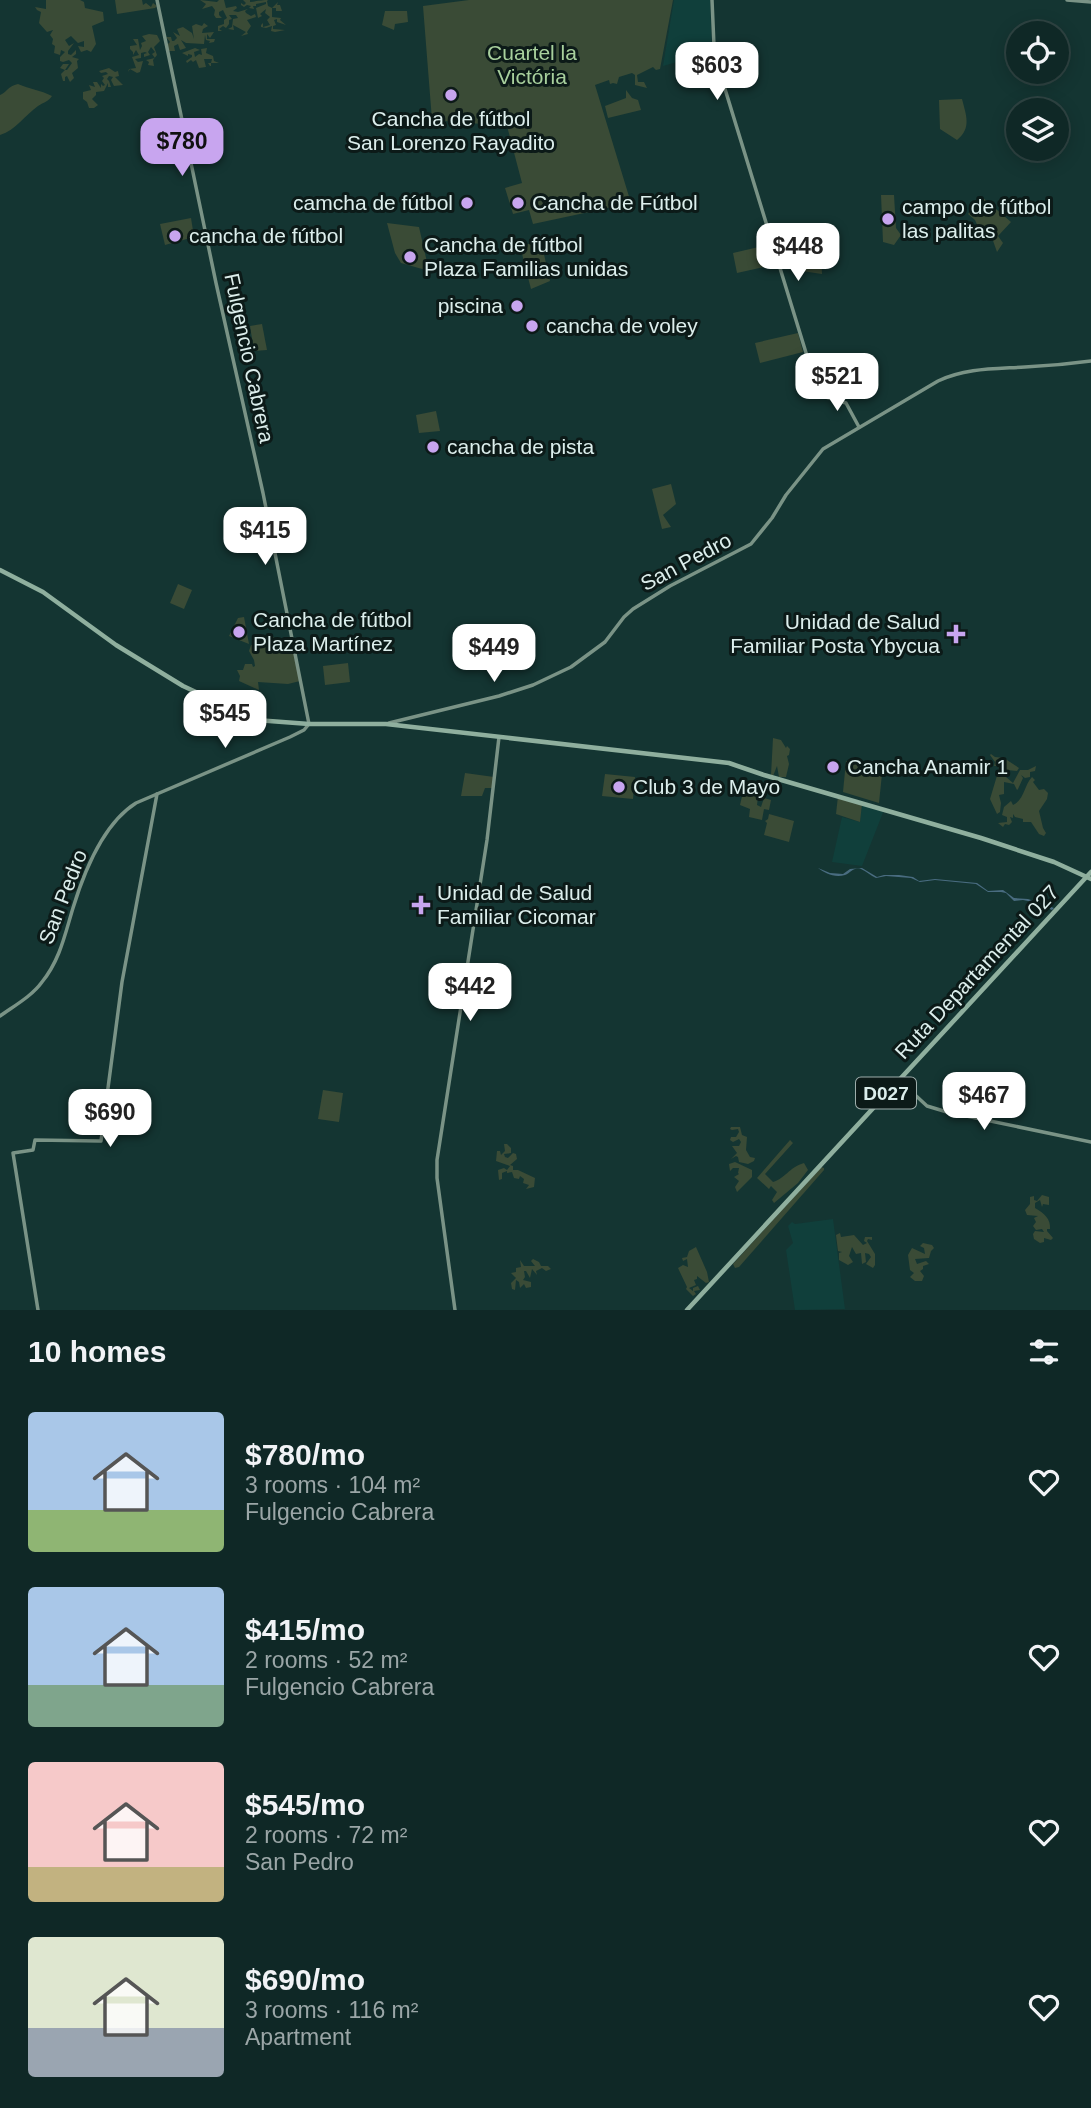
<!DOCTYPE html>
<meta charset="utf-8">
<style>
:root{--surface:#0f2826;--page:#1d3432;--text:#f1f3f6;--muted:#9ba6a7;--line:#2f4443;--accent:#c8a5ef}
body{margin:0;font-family:Helvetica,sans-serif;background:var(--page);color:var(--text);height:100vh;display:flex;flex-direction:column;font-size:26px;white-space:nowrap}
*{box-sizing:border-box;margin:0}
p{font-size:23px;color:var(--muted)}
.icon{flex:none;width:38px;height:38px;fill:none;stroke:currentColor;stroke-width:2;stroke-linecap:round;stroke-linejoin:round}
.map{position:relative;height:1310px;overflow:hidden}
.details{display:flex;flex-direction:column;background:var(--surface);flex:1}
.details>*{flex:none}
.controls{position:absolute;left:1006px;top:21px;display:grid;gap:14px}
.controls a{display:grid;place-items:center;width:63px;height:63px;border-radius:50%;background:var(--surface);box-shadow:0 4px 18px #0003,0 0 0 2px var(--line);font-size:35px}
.price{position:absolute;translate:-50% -60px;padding:0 16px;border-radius:14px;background:#fff;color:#222;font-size:23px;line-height:46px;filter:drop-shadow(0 2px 4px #0008)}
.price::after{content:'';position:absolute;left:50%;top:42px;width:21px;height:16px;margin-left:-10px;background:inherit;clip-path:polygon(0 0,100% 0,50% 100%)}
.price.selected{background:var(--accent);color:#111}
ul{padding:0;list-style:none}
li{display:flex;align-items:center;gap:21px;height:175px;padding:0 28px}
li span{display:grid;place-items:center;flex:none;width:196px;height:140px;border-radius:7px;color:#555}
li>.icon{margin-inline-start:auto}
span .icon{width:84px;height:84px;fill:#fffc;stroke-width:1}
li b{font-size:30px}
h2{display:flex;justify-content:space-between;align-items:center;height:84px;padding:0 28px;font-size:30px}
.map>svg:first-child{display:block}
</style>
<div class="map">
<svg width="1091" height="1310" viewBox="0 0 1091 1310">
<rect width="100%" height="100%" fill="#143532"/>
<g fill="#103f3b">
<polygon points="674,0 710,0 712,52 663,66"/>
<polygon points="862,804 884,810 862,866 832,862 842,817 860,822"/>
<polygon points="833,1219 845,1309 795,1310 786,1250 793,1243 788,1226 792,1222 795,1224"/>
</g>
<g fill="#3a4b36">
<polygon points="46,0 80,0 84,2 85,8 103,12 104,21 92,26 96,44 91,52 87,50 81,52 78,46 84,47 84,41 78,43 71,36 65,40 69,46 74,43 68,51 68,54 71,55 76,50 76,54 72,57 79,59 77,61 78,68 72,73 74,78 70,82 67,76 65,77 65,81 63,81 61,74 65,70 60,68 63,64 69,64 65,70 67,70 72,63 69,60 63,62 60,61 60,57 65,52 61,50 60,55 54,53 55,46 52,44 53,39 50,35 53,30 47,32 39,23 41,12 37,10 35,7 46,9"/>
<polygon points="115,0 142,0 143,5 146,3 151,7 153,3 157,6 155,8 117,14"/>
<polygon points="200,0 217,2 219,0 224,0 226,8 236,6 237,8 233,11 238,12 248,9 245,11 246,13 251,16 255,14 256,17 247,20 251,26 247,32 248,34 241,36 246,32 233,25 234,30 228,29 232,27 233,19 238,18 236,15 229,15 232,19 229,20 229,24 226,28 223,26 219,29 222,31 218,31 218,26 224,24 224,20 227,18 223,10 219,12 219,15 222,18 216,18 214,15 215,10 212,6 202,9 206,4"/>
<path d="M243,0H250V2C257,1 263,0 268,0L267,1L268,6L272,8L278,2L277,5H280L282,11H276V8H272V17L281,18L280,20L286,25L277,22V19L274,20L276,25L273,26V29L285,30L275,32L271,31L272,26L266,28L261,27V25L263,23V27L270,25L267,20L270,17L265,13L266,9L260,14L262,16L258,18L256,8L266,4V2L256,4V6H253L254,9L249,8L251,6L247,5L244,7L241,5V3L244,5L246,3Z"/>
<polygon points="469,0 673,0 660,69 656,70 653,67 637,75 638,82 644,82 647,88 635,85 635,75 632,73 619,77 617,84 613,83 610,84 609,80 595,85 631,203 533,224 529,210 513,214 505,188 522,183 507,126 432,120 423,6"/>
<polygon points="385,11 407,11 408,22 395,24 394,30 382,25"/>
<polygon points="204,23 208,26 203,29 202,33 214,32 210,38 207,34 207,39 215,39 214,42 209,43 210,41 206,40 205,35 204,44 186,43 181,40 186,48 180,50 178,44 174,46 175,51 168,51 167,45 170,42 166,37 171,37 172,41 174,41 177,38 173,32 180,36 177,29 183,27 192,33 194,39 192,26 196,24 202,26"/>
<polygon points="149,34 157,35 160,41 154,47 157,55 153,60 154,66 148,65 149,62 146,60 155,58 152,54 155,52 151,47 148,52 150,55 144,57 144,54 147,53 145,52 141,53 141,58 135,59 138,62 143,61 140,72 137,73 130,69 128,72 129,69 136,68 132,57 139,55 136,50 133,55 133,52 130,49 130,46 137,45 133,39 138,39 140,50 142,46 141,43 146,41 142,36"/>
<polygon points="195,48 200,50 194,52 195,57 199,54 202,55 201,49 207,48 206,53 213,56 214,61 219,63 211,63 211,66 210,66 208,63 211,63 212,59 204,59 206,67 199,68 196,60 193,62 191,60 187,63 186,61 192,57 192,55 188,54 188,56 182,53"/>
<polygon points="109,68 115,72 118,71 119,76 115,77 123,85 114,86 111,80 113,77 109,76 107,79 109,81 111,87 108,87 108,83 104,91 96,92 96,95 92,99 98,105 94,108 89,108 87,102 83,99 83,92 91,90 89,85 95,87 93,82 97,82 101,88 101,84 103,86 105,85 102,81 104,78 102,76 108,74 106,72 101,73 99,71"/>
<path d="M18,84C30,89 40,90 52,96C48,102 44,102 38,106C25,115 16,130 0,135V95C6,93 8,86 18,84Z"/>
<polygon points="626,90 632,98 638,100 641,110 608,118 605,106 626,98"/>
<path d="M962,99C966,115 972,128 957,140L940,129L939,100Z"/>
<polygon points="881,195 894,195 896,228 901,235 894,245 883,242"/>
<polygon points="982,197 1011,222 998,236 1003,243 997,252 991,235 983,228 979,229 975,220 968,214"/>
<polygon points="191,218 194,237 165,245 160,224"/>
<polygon points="387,223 419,227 429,271 401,263 395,253"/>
<polygon points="541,241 550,281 531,289 520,246"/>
<polygon points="772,244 777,264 737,273 733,253"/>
<polygon points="790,248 821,248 822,274 795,270 790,266"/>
<polygon points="262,324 267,350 254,351 250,326"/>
<polygon points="798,333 803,352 760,363 755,343"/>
<polygon points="436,411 440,431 419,433 416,415"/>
<polygon points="671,484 676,504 663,515 671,527 662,529 652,489"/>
<polygon points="178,584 192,590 184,609 170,603"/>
<polygon points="244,617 249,644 229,636 238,618"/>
<polygon points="273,637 278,640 277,644 293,647 293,651 296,652 300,681 288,684 258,682 259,690 239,681 240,676 237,670 243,670 245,664 252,664 253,667 255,666 254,660 249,651 251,645 271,644"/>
<polygon points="348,663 350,682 325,685 323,666"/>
<polygon points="773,738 781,740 786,748 787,746 790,749 789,755 787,756 789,764 786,777 779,777 777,766 773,776 771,775"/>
<polygon points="991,754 995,757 1004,758 1019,768 1017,771 1007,770 1006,777 1013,783 1020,770 1028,770 1036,766 1035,771 1030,772 1030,777 1025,778 1021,775 1023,778 1018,789 1017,790 1014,784 1004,782 1004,794 999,795 1001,803 1000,812 997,814 990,799 999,769 998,766 994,766 995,762 990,755"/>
<polygon points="846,761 883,764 879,803 843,792"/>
<polygon points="465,773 494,777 492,788 485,788 482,796 461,796"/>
<polygon points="605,774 635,777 633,799 602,796"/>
<path d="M1032,777L1035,780L1033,782L1039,790L1044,789L1048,793L1047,799L1039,811L1043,828L1046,833L1044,836L1039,834L1031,822H1023V819L1015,817L1013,814V818L1010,817L1012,822L1009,825L1005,824L1003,827L998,823L1007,822V817L1002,815L1004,807L1011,801L1013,805C1025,799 1024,785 1032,777Z"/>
<polygon points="743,792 758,797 757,805 761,807 764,798 771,800 769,810 764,809 762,820 749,817 750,809 740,805"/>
<polygon points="838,796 862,804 860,822 836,814"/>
<polygon points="769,814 794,821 789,842 764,835 767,823 765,821 768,819"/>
<polygon points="323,1090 343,1093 339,1122 318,1119"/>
<polygon points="731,1127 740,1127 742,1135 747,1137 746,1150 750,1157 755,1158 754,1161 748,1164 739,1162 738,1157 736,1156 731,1159 737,1153 732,1146 739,1146 741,1142 739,1139 733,1142 730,1140 731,1137 736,1137 739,1132 738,1129 732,1130 730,1129"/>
<path d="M790,1140L793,1143L765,1174L773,1182C786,1178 788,1168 804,1163L808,1170L798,1183L774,1203L772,1200L777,1192L771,1186L769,1189L757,1178Z"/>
<polygon points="504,1144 507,1144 511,1148 511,1153 504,1154 505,1157 508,1158 513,1153 516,1154 517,1159 510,1165 513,1166 513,1170 518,1170 535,1178 534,1187 526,1189 529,1185 523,1183 524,1179 520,1176 519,1179 514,1178 512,1172 507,1173 507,1171 502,1173 502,1179 499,1180 498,1170 504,1168 507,1170 510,1166 496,1161 497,1151 500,1151 501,1155 505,1151"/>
<polygon points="735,1162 752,1170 752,1177 737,1192 735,1187 739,1181 734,1177 739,1174 738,1173 739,1168 733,1168 730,1171 729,1164"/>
<polygon points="821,1167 824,1168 824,1170 739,1267 735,1268 733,1264"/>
<path d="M1042,1195L1049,1197V1205L1043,1204L1042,1207L1040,1200L1035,1203V1208C1044,1213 1051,1219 1050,1229H1047V1231L1053,1238L1051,1240L1044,1238V1242L1040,1243L1034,1239L1033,1234L1035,1231L1044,1232L1042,1229L1036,1230L1033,1226L1036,1222L1034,1218L1038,1216L1027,1215L1025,1210L1030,1204V1197L1034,1196V1200L1037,1201Z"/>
<polygon points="840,1233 841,1237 854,1235 863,1245 867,1243 864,1241 865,1237 872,1237 872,1240 868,1239 867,1241 875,1254 875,1265 873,1268 866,1264 871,1257 869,1254 865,1253 866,1262 862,1264 861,1253 856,1254 852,1247 849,1256 853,1262 848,1265 839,1260 839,1253 842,1252 838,1251 836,1235"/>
<polygon points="923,1243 932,1245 934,1248 931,1251 929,1258 915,1259 917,1264 926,1261 929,1264 923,1266 923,1269 920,1271 924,1276 922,1281 915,1281 910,1277 914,1273 910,1270 908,1255 912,1248 925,1254 924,1248 920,1246"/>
<polygon points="696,1247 707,1272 709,1282 706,1283 697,1276 697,1279 694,1280 696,1285 689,1288 693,1291 693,1288 698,1286 700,1290 694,1291 696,1294 693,1296 686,1289 687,1287 678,1268 683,1265 688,1267 687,1259 683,1261 682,1258 687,1257 689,1251"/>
<polygon points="533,1259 539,1262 541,1266 548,1266 551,1269 546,1271 542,1268 536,1271 537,1275 532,1269 530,1278 526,1271 524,1271 525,1277 523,1280 531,1282 531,1287 526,1288 524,1284 520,1288 519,1282 516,1280 515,1290 512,1289 511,1283 516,1278 511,1273 516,1272 516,1268 521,1267 520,1260 524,1266 535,1266 531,1261"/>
</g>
<path fill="#496c80" d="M818,868L830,873L843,874L850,869L862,868L877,877L884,875H899L913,877L919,881L935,879L977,883L988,891L1003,890L1014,898L1028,899L1054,908L1052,910L1033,902L1023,900L1014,901L1006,893L1001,892H988L976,884L935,880L920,882L911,878L886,876L876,878C871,876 866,871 861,869C853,867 851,873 845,875C834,878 825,873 818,868Z"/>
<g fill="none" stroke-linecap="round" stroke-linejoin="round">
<g stroke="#7a9386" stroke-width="3.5">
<polyline points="712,0 714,46 717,63 819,395 846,403 859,427"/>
<polyline points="1067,0 1091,2"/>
<path d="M389,723L499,696L533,685L571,667L605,642L624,617L633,609L670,586L751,544L772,518L786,495L823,449L938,381C966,368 994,369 1025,367C1047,366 1069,364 1091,361"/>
<path d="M0,1016C14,1006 32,996 42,982C60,960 65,934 73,908C84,872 104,823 136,803L290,737L304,730L309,724L263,493L216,283L157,0"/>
<polyline points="899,1080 927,1106 947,1112 1091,1142"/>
<polyline points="38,1310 13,1153 33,1150 35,1140 101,1141 122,982 157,794"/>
<polyline points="455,1310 437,1178 437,1160 487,840 499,737"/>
</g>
<g stroke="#8faf9e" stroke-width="4.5">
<polyline points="0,570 43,592 116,645 183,686 256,720 309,724 386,724 729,763 764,775 981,838 1054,862 1091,879"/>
<polyline points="687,1310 1091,872"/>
</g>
</g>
<g fill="#c8a5ef" stroke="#0c1a18" stroke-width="2.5">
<circle cx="451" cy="95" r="7"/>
<circle cx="467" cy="203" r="7"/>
<circle cx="518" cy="203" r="7"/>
<circle cx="888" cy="219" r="7"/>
<circle cx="175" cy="236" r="7"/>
<circle cx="410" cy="257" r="7"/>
<circle cx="517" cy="306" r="7"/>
<circle cx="532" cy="326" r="7"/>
<circle cx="433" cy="447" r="7"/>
<circle cx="239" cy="632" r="7"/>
<path d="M952.5 623.5h7v7h7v7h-7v7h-7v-7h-7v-7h7z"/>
<circle cx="833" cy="767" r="7"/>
<circle cx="619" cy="787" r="7"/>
<path d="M417.5 894.5h7v7h7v7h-7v7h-7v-7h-7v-7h7z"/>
</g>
<g text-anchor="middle" stroke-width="6" stroke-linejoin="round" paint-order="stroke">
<rect fill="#0c1a18" stroke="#9eaeac" stroke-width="2" x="856" y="1077.5" width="60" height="31" rx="5"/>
<g font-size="19" font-weight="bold" fill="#dceeec">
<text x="886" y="1100">D027</text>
</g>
<g font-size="21" fill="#a8d09d" stroke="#0c1a18">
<text x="532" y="60">Cuartel la<tspan x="532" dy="24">Victória</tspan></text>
</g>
<g font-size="21" fill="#dceeec" stroke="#0c1a18" text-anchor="start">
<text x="451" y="126" text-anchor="middle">Cancha de fútbol<tspan x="451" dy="24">San Lorenzo Rayadito</tspan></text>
<text x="453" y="210" text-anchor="end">camcha de fútbol</text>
<text x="532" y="210">Cancha de Fútbol</text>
<text x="902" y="214">campo de fútbol<tspan x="902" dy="24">las palitas</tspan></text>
<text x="189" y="243">cancha de fútbol</text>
<text x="424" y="252">Cancha de fútbol<tspan x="424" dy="24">Plaza Familias unidas</tspan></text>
<text x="503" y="313" text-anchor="end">piscina</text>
<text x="546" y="333">cancha de voley</text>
<text x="447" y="454">cancha de pista</text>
<text x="253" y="627">Cancha de fútbol<tspan x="253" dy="24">Plaza Martínez</tspan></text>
<text x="940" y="629" text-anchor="end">Unidad de Salud<tspan x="940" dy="24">Familiar Posta Ybycua</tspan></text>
<text x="847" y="774">Cancha Anamir 1</text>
<text x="633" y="794">Club 3 de Mayo</text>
<text x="437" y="900">Unidad de Salud<tspan x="437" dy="24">Familiar Cicomar</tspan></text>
</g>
<g font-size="21" fill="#dceeec" stroke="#0c1a18">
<text transform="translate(249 358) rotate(78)" y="7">Fulgencio Cabrera</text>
<text transform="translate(686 562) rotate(-28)" y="7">San Pedro</text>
<text transform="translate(63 897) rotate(-69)" y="7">San Pedro</text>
<text transform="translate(977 972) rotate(-47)" y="7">Ruta Departamental 027</text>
</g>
</g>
</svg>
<div class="controls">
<a><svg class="icon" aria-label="locate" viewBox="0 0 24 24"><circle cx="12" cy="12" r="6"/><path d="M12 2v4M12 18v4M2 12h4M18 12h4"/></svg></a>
<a><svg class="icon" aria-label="layers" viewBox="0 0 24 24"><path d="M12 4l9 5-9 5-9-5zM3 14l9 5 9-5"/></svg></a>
</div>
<b class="price" style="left:717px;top:102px">$603</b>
<b class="price selected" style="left:182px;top:178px">$780</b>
<b class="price" style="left:798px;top:283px">$448</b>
<b class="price" style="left:837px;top:413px">$521</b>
<b class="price" style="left:265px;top:567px">$415</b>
<b class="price" style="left:494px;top:684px">$449</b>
<b class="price" style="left:225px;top:750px">$545</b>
<b class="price" style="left:470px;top:1023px">$442</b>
<b class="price" style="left:984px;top:1132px">$467</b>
<b class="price" style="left:110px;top:1149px">$690</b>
</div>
<section class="details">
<h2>10 homes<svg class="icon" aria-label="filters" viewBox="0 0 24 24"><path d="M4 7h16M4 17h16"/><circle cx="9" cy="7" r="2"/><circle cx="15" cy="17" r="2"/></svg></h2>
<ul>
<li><span style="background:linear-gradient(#a9c7e8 70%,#8fb573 0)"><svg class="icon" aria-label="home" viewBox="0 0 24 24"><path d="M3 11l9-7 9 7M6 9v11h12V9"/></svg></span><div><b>$780/mo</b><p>3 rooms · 104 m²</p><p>Fulgencio Cabrera</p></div><svg class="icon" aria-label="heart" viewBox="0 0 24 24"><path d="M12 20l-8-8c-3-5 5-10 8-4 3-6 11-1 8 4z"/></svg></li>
<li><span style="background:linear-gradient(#a9c7e8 70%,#7fa58c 0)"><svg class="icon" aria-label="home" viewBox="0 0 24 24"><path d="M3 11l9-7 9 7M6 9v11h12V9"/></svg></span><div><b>$415/mo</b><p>2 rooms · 52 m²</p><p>Fulgencio Cabrera</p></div><svg class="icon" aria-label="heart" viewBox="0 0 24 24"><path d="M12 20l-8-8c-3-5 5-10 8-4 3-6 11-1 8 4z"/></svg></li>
<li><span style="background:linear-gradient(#f6c9c9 75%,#c2b280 0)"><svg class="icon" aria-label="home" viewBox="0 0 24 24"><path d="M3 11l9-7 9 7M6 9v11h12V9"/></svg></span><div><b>$545/mo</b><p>2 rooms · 72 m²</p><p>San Pedro</p></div><svg class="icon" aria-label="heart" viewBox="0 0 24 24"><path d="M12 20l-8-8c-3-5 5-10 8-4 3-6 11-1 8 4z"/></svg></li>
<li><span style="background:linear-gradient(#dfe7d0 65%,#9aa5b1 0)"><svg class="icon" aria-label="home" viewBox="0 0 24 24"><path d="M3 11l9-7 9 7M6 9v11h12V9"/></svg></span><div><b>$690/mo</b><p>3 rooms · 116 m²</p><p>Apartment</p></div><svg class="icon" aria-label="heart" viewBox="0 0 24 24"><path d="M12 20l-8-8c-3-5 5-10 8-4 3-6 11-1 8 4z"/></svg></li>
</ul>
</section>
